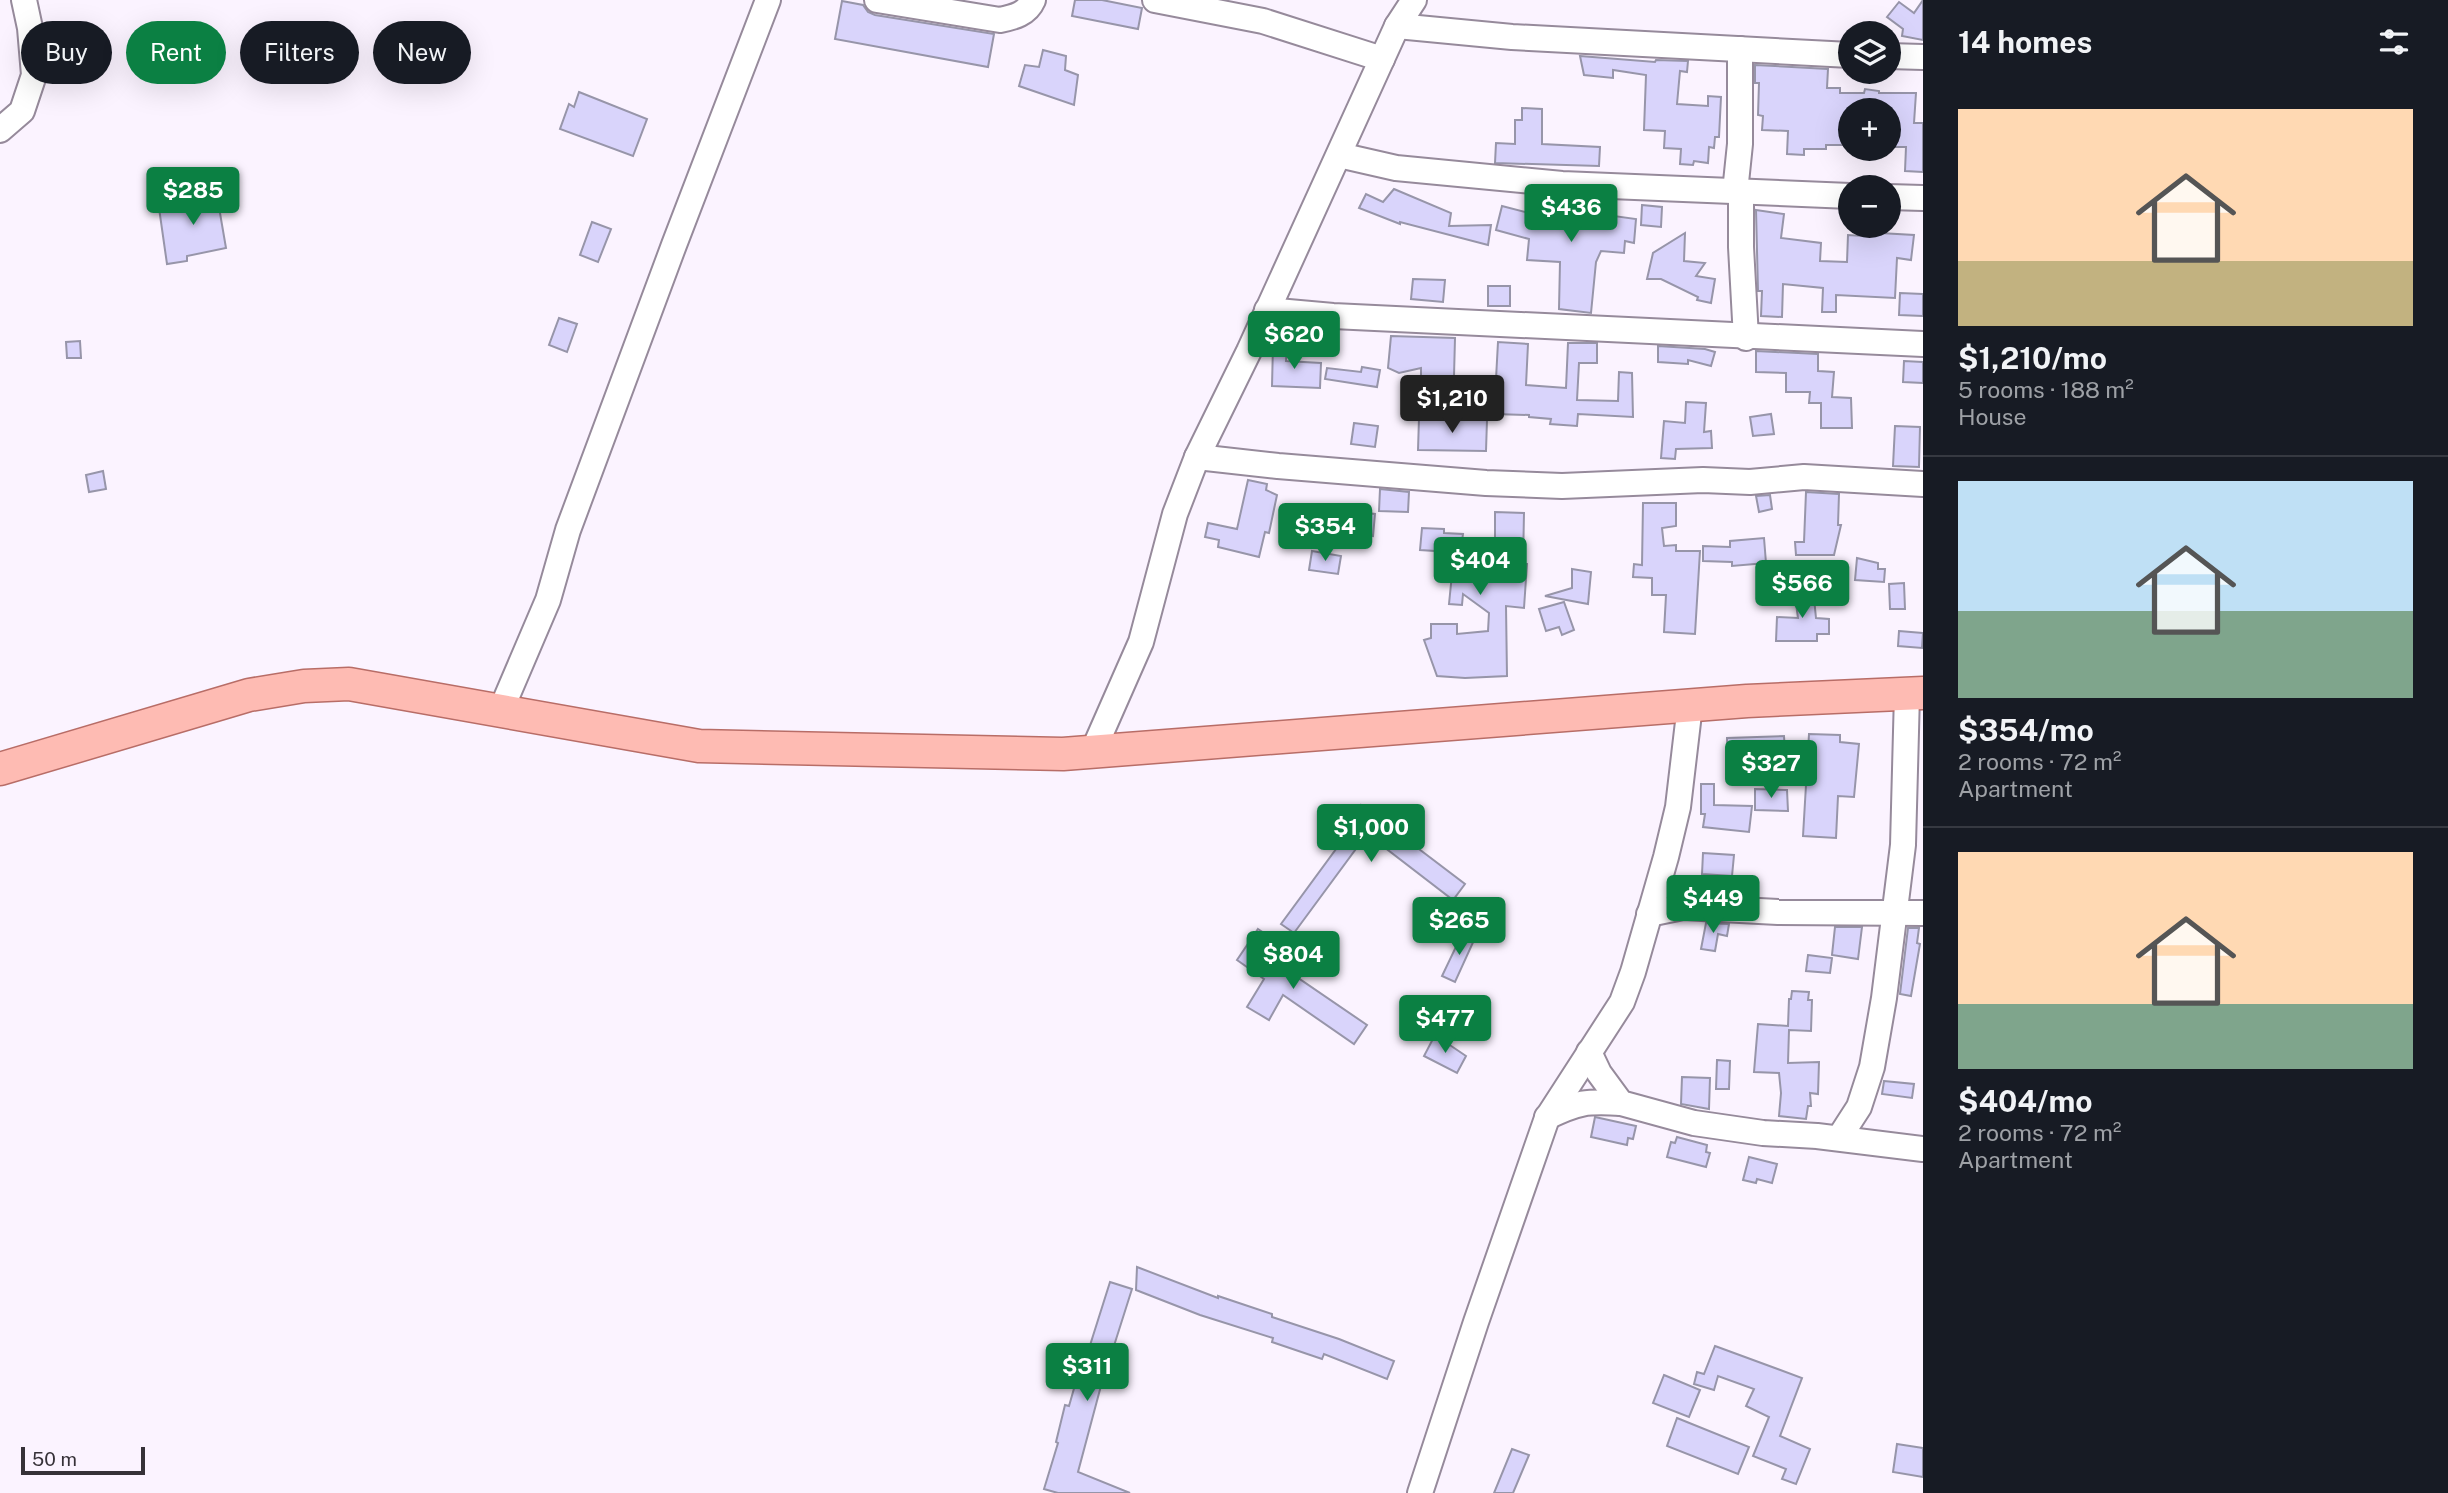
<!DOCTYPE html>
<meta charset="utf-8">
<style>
:root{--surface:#171b24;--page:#242831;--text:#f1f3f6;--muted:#9ea1a6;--line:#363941;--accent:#0b8043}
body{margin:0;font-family:"Public Sans",sans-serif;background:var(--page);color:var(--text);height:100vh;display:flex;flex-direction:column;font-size:26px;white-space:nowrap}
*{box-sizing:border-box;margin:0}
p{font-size:23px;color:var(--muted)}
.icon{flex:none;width:38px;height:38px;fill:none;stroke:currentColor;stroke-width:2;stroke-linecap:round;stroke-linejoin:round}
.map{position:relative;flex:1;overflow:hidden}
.sheet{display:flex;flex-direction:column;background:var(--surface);width:525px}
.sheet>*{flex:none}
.hud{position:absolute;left:21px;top:21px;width:665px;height:63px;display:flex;gap:14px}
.fabs{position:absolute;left:1838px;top:21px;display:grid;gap:14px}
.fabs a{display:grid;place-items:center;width:63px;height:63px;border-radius:50%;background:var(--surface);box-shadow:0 7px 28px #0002;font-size:35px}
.scale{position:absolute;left:21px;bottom:18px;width:124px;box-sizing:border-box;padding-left:7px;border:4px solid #363138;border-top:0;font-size:19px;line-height:24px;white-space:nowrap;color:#363138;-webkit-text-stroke:5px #fbf3ff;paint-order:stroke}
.price{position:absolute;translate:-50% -60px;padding:0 16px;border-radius:7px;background:var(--accent);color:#fff;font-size:23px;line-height:46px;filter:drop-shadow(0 2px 4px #0008)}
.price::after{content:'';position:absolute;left:50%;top:42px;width:21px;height:16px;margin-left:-10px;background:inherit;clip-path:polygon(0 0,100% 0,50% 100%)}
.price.on{background:#222;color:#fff}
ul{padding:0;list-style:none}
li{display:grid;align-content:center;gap:14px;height:371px;padding:0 35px}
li+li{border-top:2px solid var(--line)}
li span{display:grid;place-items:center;height:217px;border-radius:0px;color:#555}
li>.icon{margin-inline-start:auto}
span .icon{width:126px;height:126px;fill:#fffc;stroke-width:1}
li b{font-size:30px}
h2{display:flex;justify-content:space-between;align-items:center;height:84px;padding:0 35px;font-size:30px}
.tag{padding:0 24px;border-radius:32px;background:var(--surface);box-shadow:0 7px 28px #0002;font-size:24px;line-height:63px}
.tag.on{background:var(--accent);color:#fff}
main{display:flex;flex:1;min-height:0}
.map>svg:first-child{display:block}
</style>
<main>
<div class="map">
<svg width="1923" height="1493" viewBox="0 0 1923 1493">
<rect width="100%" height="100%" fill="#fbf3ff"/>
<g fill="#d9d4fb" stroke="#9795a9" stroke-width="2">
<polygon points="1075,0 1102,0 1142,8 1138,29 1072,16"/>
<polygon points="1923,0 1923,40 1902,36 1903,29 1887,17 1899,2 1914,13"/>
<polygon points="842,1 863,5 868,12 875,15 994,34 988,67 835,39"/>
<polygon points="1043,50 1066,56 1065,70 1078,75 1074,105 1019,86 1025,65 1039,67"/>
<polygon points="1580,56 1655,62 1656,60 1688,61 1687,72 1680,71 1677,104 1708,106 1708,96 1721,97 1719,137 1715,137 1714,148 1709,147 1708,163 1694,161 1693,165 1680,164 1681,149 1664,148 1665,131 1644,130 1646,75 1613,70 1613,78 1584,75"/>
<polygon points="1755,65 1828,69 1827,88 1840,88 1840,93 1864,93 1865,89 1879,91 1879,93 1916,93 1914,123 1923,123 1923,172 1905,171 1906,147 1888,147 1888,107 1862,104 1862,110 1850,110 1850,133 1841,133 1842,145 1826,145 1826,149 1804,149 1804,155 1787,154 1788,131 1762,130 1763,116 1758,115 1759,83 1755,83"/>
<polygon points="579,92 647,119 633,156 560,129 569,104 574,107"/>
<polygon points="1522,108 1542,109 1542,144 1600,147 1599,166 1495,163 1496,143 1515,144 1515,120 1522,120"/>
<polygon points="215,184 226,248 187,256 187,261 167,264 159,208 196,207 192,190"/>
<polygon points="1394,189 1451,213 1449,226 1491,225 1488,245 1400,222 1400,224 1359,208 1366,194 1383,202"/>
<polygon points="1566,199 1601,200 1599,214 1636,219 1634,243 1625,241 1624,253 1601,251 1596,262 1591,313 1559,309 1560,262 1527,260 1529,239 1496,230 1502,206 1533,214 1534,212 1564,217"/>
<polygon points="1642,205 1662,207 1661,227 1641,225"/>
<polygon points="1756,210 1784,214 1781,238 1821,243 1820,261 1847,262 1848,235 1863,236 1863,232 1914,235 1911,260 1897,258 1895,298 1836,295 1836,312 1822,312 1823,288 1783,284 1782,317 1761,316 1762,291 1758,291"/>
<polygon points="592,222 611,229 598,262 580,255"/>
<polygon points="1685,233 1684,261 1705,263 1696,276 1715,279 1711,303 1697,300 1698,297 1661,279 1647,279 1653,253"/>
<polygon points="1413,279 1445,280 1443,302 1411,299"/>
<rect x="1488" y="286" width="22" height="20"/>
<polygon points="1900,293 1923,294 1923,316 1899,315"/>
<polygon points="559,318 577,324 567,352 549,345"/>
<polygon points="1391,336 1455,338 1454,376 1496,379 1498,342 1528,344 1526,385 1566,388 1568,343 1597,343 1597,363 1579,363 1577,400 1618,401 1619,372 1632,373 1633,417 1578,414 1577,426 1550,424 1551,419 1529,417 1529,415 1494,414 1494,394 1453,390 1453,392 1434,392 1434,383 1421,383 1421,368 1399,373 1388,368"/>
<polygon points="80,341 81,358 67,358 66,342"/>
<polygon points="1273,345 1287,345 1286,361 1321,363 1320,388 1272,386"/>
<polygon points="1658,346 1705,349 1715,352 1711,366 1688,360 1688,364 1658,362"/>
<polygon points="1756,351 1818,354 1818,371 1834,372 1832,397 1851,398 1852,428 1821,428 1821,403 1809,403 1810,392 1786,392 1786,373 1756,372"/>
<polygon points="1904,361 1923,362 1923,383 1903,382"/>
<polygon points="1362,367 1380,370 1377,387 1325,379 1327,368 1361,372"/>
<polygon points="1686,402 1706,403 1704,432 1711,431 1712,448 1676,449 1675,459 1661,458 1664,421 1685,423"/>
<polygon points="1771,414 1774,434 1753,436 1750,417"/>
<polygon points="1419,418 1487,420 1486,451 1418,450"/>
<polygon points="1354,423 1378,426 1375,447 1351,444"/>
<polygon points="1895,426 1920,427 1919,467 1893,466"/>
<polygon points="103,471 106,489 89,492 86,475"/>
<polygon points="1248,480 1267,484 1266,490 1277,495 1269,533 1265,532 1259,557 1218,547 1219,540 1205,537 1208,523 1237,529"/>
<polygon points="1380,489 1409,492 1408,512 1379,511"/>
<polygon points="1806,492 1839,494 1838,525 1841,525 1834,555 1796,555 1795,542 1804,542"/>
<polygon points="1770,495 1772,509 1759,512 1756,496"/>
<polygon points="1643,503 1676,503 1676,526 1662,528 1664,546 1676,545 1676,551 1700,551 1695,634 1664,632 1666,595 1652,595 1652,578 1633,577 1634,564 1642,565"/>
<polygon points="1348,511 1375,514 1373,536 1345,532"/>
<polygon points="1495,512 1524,513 1523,564 1527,564 1524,608 1506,606 1507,676 1465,678 1437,676 1424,640 1431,638 1431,624 1457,624 1457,634 1488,631 1489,613 1463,594 1462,605 1449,604 1454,554 1451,552 1420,550 1422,528 1444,529 1444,533 1463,534 1462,541 1495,542"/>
<polygon points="1764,538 1766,563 1732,566 1732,562 1703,561 1703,546 1730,547 1730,541"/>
<polygon points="1312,551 1341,556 1338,574 1309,570"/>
<polygon points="1857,558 1878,563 1878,569 1885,569 1884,582 1855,580"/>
<polygon points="1572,569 1591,572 1588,604 1545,596 1572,588"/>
<polygon points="1904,583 1905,609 1890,609 1889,584"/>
<polygon points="1813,588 1816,618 1829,619 1829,634 1817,634 1817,641 1776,641 1777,617 1798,618 1794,589"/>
<polygon points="1564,602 1574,630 1562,635 1559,627 1546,631 1539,609"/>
<polygon points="1899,631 1923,633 1922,648 1898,646"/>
<polygon points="1809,734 1840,735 1840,742 1859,744 1854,797 1838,796 1836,838 1803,836"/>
<polygon points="1784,736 1785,752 1768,753 1768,762 1728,764 1727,738"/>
<polygon points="1701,784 1714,784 1714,805 1752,806 1749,832 1703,827 1705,814 1701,814"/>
<polygon points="1755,789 1787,790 1788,811 1755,810"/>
<polygon points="1361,805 1465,884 1453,900 1367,834 1294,933 1281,924 1347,834 1343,832"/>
<polygon points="1703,853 1734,855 1732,876 1702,874"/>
<polygon points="1706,923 1729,924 1727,936 1718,934 1715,951 1701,949"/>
<polygon points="1835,927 1862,927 1858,959 1832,955"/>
<polygon points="1908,928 1919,928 1917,943 1920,944 1911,996 1900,994"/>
<polygon points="1258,929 1276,941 1266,956 1367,1025 1354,1044 1283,995 1269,1020 1247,1007 1264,979 1237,960"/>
<polygon points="1463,932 1475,938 1455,982 1442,976"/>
<polygon points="1808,955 1832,958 1830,973 1806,971"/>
<polygon points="1792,991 1809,992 1808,1000 1812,1000 1811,1031 1789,1030 1788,1063 1819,1062 1818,1094 1810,1093 1811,1106 1808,1106 1806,1119 1779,1116 1781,1093 1779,1073 1754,1072 1758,1024 1788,1026 1789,999 1791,999"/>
<polygon points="1435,1035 1466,1056 1457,1073 1424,1056"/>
<polygon points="1717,1060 1730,1061 1729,1089 1716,1089"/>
<polygon points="1682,1077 1710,1078 1709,1109 1681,1104"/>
<polygon points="1884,1081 1914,1084 1912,1098 1882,1094"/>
<polygon points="1595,1117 1636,1126 1633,1139 1628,1138 1627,1145 1591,1137"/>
<polygon points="1677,1137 1707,1145 1706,1152 1710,1153 1706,1167 1667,1157 1671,1142 1675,1143"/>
<polygon points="1749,1157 1777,1164 1772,1183 1757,1179 1756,1183 1743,1180"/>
<polygon points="1137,1267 1218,1298 1218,1296 1272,1314 1272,1317 1339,1339 1394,1361 1387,1379 1324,1354 1322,1359 1272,1342 1273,1338 1200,1315 1136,1290"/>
<polygon points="1110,1282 1132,1289 1112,1352 1110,1352 1078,1472 1130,1493 1058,1493 1044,1489 1058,1443 1056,1442 1065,1405 1069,1406 1083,1357 1086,1358"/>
<polygon points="1715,1346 1802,1378 1780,1436 1810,1449 1796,1484 1782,1479 1786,1469 1753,1456 1769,1417 1746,1406 1754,1389 1718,1376 1714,1390 1694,1384 1697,1372 1704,1374"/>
<polygon points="1664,1375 1700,1390 1689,1417 1653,1403"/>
<polygon points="1677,1418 1749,1447 1738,1474 1667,1446"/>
<polygon points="1897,1444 1923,1448 1923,1477 1893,1472"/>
<polygon points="1512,1449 1529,1455 1513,1493 1494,1493"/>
</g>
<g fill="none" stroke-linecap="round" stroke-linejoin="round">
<defs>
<g id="minor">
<path d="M877,0L1000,20C1014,17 1027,14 1033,0"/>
<polyline points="1155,0 1263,21 1382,59"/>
<polyline points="1397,26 1512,37 1850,55"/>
<polyline points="1888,56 1923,57"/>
<polyline points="0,130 22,111 34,75 30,28 24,0"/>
<polyline points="1339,155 1396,168 1562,184 1850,196"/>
<polyline points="1735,192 1740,144 1740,49"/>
<polyline points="1741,192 1741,247 1746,338"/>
<polyline points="1888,197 1923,198"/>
<polyline points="1267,310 1333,316 1923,344"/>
<polyline points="1197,457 1278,466 1486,483 1562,486 1703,480 1750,482 1804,477 1923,484"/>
<polyline points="501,710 548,600 568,530 674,245 768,0"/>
<polyline points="1093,751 1141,642 1175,514 1197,457 1249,351 1397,26 1414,0"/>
<polyline points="1649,914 1683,907 1778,912 1923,913"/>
<polyline points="1589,1052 1599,1073 1621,1103 1694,1123 1763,1133 1817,1136 1923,1149"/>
<path d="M1547,1117C1578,1102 1586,1101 1621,1103"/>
<polyline points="1839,1138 1859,1107 1872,1067 1884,998 1903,845 1907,694"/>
<polyline points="1420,1493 1476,1322 1547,1118 1622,1002 1633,972 1666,857 1678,807 1690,705"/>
</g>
<polyline id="major" points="0,769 249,695 304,686 349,684 699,746 1063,754 1747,701 1923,693"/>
</defs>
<use href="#minor" stroke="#968a9b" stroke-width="28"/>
<use href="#major" stroke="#b86d67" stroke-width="35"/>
<use href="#minor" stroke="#fff" stroke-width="24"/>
<use href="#major" stroke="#febbb3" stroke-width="32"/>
</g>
</svg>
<div class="fabs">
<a><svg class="icon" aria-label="layers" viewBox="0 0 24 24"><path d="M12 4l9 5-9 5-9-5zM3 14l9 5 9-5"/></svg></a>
<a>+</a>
<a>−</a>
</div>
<div class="scale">50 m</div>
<b class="price" style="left:193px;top:227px">$285</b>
<b class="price" style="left:1571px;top:244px">$436</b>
<b class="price" style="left:1294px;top:371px">$620</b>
<b class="price on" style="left:1452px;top:435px">$1,210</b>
<b class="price" style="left:1325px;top:563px">$354</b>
<b class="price" style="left:1480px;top:597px">$404</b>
<b class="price" style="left:1802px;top:620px">$566</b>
<b class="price" style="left:1771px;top:800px">$327</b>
<b class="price" style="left:1371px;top:864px">$1,000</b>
<b class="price" style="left:1713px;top:935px">$449</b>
<b class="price" style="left:1459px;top:957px">$265</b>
<b class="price" style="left:1293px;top:991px">$804</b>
<b class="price" style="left:1445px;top:1055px">$477</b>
<b class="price" style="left:1087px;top:1403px">$311</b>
<div class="hud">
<a class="tag">Buy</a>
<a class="tag on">Rent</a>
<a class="tag">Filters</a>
<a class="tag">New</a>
</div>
</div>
<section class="sheet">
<h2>14 homes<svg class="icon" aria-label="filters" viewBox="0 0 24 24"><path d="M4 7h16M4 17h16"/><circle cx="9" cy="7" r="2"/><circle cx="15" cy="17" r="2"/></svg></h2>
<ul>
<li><span style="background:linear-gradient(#ffd9b3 70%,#c2b280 0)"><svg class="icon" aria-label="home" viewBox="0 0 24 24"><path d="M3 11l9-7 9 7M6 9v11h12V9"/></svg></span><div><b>$1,210/mo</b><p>5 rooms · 188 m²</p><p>House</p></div></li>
<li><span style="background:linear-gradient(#bfe0f5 60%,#7fa58c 0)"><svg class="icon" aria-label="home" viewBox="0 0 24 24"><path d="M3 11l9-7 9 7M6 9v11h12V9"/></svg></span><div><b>$354/mo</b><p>2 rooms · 72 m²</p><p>Apartment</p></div></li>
<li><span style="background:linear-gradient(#ffd9b3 70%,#7fa58c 0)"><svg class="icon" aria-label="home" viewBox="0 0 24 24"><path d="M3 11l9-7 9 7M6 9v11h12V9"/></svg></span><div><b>$404/mo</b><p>2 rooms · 72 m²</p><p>Apartment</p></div></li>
</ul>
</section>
</main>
